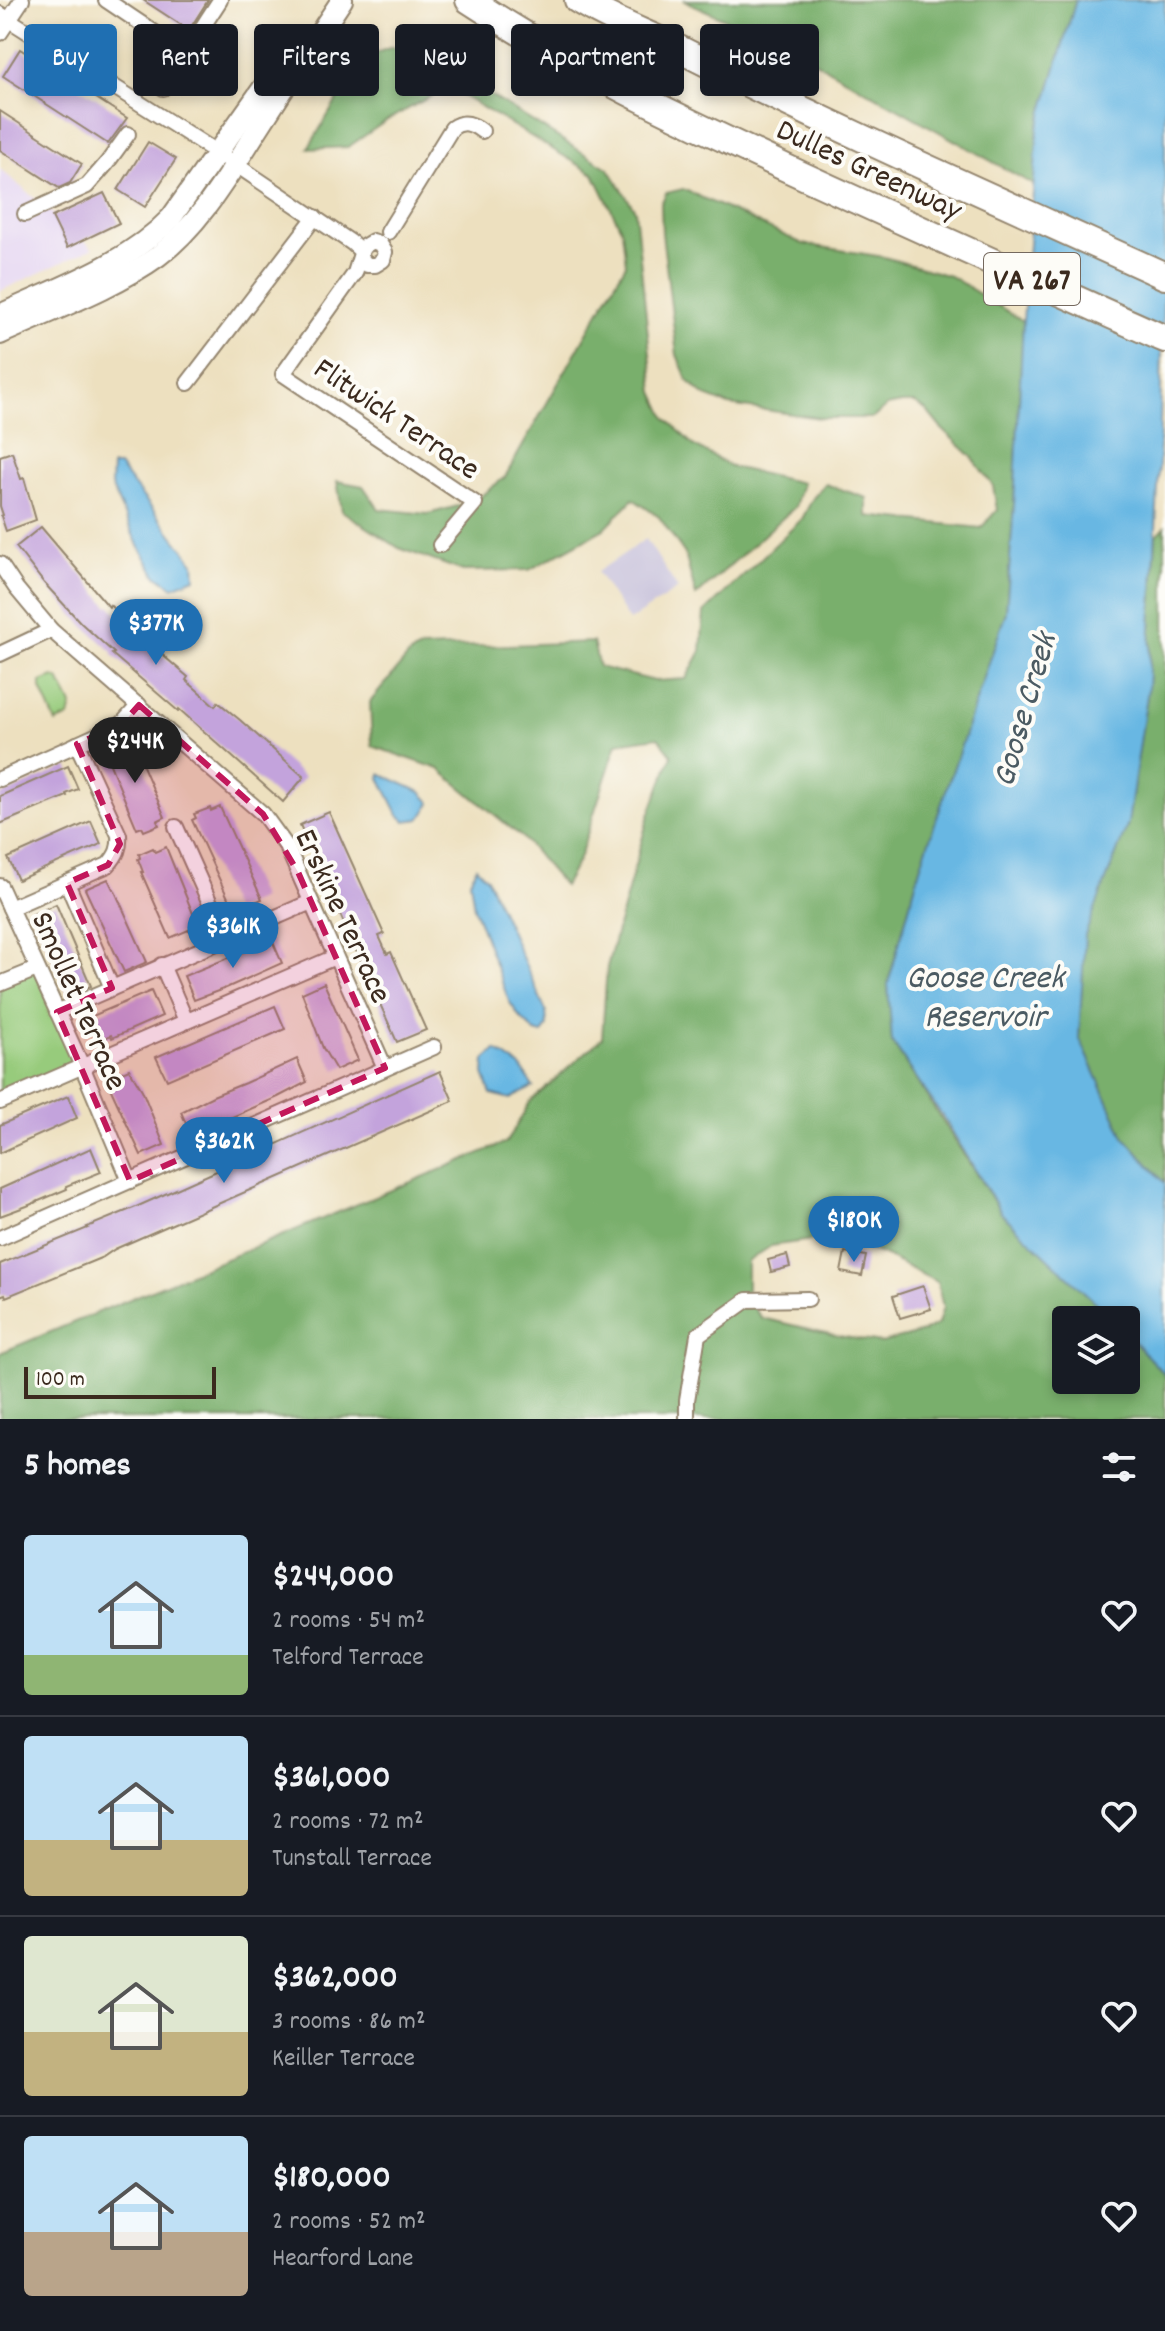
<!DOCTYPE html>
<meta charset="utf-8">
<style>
:root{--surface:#171b24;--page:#20242c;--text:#f1f3f6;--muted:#9ea1a6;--line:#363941;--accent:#1f6fb2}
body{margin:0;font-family:Dekko,sans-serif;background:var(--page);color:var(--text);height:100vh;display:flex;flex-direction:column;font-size:30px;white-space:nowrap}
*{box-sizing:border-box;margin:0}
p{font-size:26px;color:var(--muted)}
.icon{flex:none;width:44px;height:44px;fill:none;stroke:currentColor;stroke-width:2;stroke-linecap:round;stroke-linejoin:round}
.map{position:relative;height:1419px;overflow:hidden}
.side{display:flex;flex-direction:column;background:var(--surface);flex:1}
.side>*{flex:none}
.top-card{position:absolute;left:24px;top:24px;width:1118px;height:72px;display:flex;gap:16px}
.controls{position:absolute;left:1052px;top:1306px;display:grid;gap:16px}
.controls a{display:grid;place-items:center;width:88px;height:88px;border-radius:8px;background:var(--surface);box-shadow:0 4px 12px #0003;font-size:40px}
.scale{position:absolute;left:24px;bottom:20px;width:192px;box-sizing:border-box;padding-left:8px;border:4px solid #3b2a1e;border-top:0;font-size:22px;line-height:28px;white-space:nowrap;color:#3b2a1e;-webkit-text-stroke:6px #fdfcf7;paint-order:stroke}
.price{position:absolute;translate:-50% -68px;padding:0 18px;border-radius:28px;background:var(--accent);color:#fff;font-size:26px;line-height:52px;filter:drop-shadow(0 2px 4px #0008)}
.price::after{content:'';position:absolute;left:50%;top:48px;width:24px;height:18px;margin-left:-12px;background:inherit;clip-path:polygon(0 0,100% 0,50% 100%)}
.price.on{background:#222;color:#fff}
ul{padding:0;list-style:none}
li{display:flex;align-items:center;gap:24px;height:200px;padding:0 24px}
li+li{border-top:2px solid var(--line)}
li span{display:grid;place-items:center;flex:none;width:224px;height:160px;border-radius:8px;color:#555}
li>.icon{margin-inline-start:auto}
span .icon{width:96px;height:96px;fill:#fffc;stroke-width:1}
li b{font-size:34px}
h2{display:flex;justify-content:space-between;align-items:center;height:96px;padding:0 24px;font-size:34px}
.tag{padding:0 28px;border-radius:8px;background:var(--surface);box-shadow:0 4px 12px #0003;font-size:28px;line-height:72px}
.tag.on{background:var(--accent);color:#fff}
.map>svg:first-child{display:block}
</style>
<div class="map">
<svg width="1165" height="1419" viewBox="0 0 1165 1419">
<rect width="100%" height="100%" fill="#fdfcf7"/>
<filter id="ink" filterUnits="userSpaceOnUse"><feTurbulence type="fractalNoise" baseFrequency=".0125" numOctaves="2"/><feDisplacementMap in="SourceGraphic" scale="16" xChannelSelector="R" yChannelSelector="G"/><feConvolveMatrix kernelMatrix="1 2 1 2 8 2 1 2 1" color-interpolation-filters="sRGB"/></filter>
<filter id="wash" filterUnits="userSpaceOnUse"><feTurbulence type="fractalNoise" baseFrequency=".006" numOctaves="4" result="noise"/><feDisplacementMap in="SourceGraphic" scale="32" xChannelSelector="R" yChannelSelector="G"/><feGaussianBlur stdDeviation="1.8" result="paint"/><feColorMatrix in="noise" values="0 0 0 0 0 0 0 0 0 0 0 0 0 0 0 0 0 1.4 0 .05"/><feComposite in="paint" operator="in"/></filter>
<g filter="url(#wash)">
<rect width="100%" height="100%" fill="#ede0bf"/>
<polygon fill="#e3d3f2" points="0,169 93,248 0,291"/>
<polygon fill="#c6c0da" points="646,539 678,589 629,621 597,572"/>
<g fill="#97cb7c" stroke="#697a4d" stroke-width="2">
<polygon points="54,677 59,680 72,705 69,717 56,723 41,689 41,682"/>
<polygon points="37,969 82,1066 0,1102 0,984"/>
</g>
<g fill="#79af6c" stroke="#5a6c45" stroke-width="2" fill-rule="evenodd">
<polygon points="683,0 1076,0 1038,128 1034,185 799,53"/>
<polygon points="392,47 435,61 609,169 635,210 654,392 666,418 693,445 732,467 802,483 795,507 696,596 685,554 659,517 633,499 604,529 529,570 463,571 399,548 342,511 337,481 363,486 379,509 428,514 473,502 505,477 626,264 622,231 594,174 448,87 389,119 348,147 308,149 362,58"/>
<path d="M683,189L803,244L884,257L950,276L1023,321L1014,505L1006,612L920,868L888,983L892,1042L1002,1214L1114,1320H1066V1380H1126V1333L1165,1375V1419H0V1353L507,1142L530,1102L602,1038L607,967L648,818L672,755L658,737L617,743L579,859L564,886L523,838L439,769L372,746L370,702L410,654L422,648L593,642L599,667L655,681L686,679L701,651L704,613L802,519L813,498L825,484L867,498V516L981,528L997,510L993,486L971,456L940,427L927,411L915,403H902L887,406L873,418H820L729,405L705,396L688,381L677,355L662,233L661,204L666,193ZM838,1236L886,1256L937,1282L943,1307L938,1324L923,1332L881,1343L839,1336L762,1318L747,1300V1262L771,1246Z"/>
<polygon points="1165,527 1165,1183 1124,1137 1079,1037 1085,934 1128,823 1148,689 1156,536"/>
</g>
<g fill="#68b7e3" stroke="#527080" stroke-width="2">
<polygon points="1076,0 1165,0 1165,223 1159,468 1148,689 1128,823 1085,935 1079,1037 1124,1137 1165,1183 1165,1375 1126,1333 1126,1320 1114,1320 1002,1214 945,1120 892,1042 888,984 920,868 1006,612 1014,505 1023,321 1038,128"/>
<polygon points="112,466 119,466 194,563 195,578 173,587 156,575 135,539 111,486"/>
<polygon points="381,774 421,792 431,803 420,819 405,821 398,814 380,778"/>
<polygon points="476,867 487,878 546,1011 547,1026 542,1034 535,1032 519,1016 509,1001 474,908 470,881"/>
<polygon points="496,1050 521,1067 533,1087 510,1099 491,1094 484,1074 485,1060"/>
</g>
<g id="blocks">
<g fill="#c3a3dc">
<polygon points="143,0 208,0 189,30"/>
<polygon points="20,49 127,118 108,144 3,76"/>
<polygon points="0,111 82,164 70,183 59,188 0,150"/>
<polygon points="148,142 176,159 145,207 118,190"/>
<polygon points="104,193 119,223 67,248 52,217"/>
<polygon points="12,452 21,479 24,478 36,520 6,531 1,516 3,515 0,506 0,456"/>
<polygon points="41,527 109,607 110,605 130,627 188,677 186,680 215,706 218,702 240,720 304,777 283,802 179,709 178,711 112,654 114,653 82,624 44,583 16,547"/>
<polygon points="131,738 165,817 157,821 159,825 144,831 142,827 137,829 104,750"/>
<polygon points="68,766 78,789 66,794 67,796 0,824 0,796"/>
<polygon points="220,807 262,899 234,911 192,820 196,818 194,814 210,808 211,811"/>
<polygon points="329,812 384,934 379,936 387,954 391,952 426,1030 397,1042 300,825"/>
<polygon points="91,821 101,844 18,880 8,858"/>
<polygon points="166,847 198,926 170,938 141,872 143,872 138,859 140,858 139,854 153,848 155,852"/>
<polygon points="108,879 113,889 114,889 147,962 124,972 85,889"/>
<polygon points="56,904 91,986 69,996 33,914"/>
<polygon points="272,940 282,963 226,988 194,1000 184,976"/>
<polygon points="324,983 358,1060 336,1070 323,1048 302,993"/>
<polygon points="151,991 162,1016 112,1038 111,1035 100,1040 90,1017"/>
<polygon points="275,1006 285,1029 167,1080 156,1057"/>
<polygon points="297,1059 307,1082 278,1097 191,1135 181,1112 213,1096 245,1083"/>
<polygon points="129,1069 142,1090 164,1145 141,1155 106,1079"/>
<polygon points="440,1071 453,1101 115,1249 103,1257 6,1297 5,1294 0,1296 0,1264 88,1228 87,1227 136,1207"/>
<polygon points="68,1096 77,1118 0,1153 0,1125"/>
<polygon points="91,1148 101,1172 66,1186 67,1189 27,1206 0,1216 0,1189"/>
<polygon points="845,1252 866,1256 862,1276 841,1272"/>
<polygon points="787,1255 790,1267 771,1272 768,1260"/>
<polygon points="923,1286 931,1309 900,1318 893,1296"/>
</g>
</g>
</g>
<g filter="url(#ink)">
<use href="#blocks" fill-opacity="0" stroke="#94856e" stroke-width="2"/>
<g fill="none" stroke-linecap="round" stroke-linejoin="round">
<defs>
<g id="minor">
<polyline points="106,0 185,53"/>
<polyline points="0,14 235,164 352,243 361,251"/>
<polyline points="0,33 22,0"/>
<polyline points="163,88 220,0"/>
<polyline points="25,214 87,186 107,163 128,134"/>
<path d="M388,232L452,128C463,120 472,123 482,131"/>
<polyline points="360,257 367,265 375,265 383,260 385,252 380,244 373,241 363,247 355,273 283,374 475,503 440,545"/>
<polyline points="188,383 315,217"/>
<polyline points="0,564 16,588 51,630 263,814 287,847 385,1068"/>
<polyline points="0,654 51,630"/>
<polyline points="0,779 122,724 139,705"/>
<polyline points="176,827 226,939"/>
<polyline points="67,883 112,988"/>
<polyline points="0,886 82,1066 130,1181"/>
<path d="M10,908L108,865C117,855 120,848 119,835L77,744"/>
<polyline points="162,965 186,1021"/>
<polyline points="0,984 37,969"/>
<polyline points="57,1012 311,902"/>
<polyline points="0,1102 335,957"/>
<polyline points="0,1238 434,1047"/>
<polyline points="687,1419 687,1400 698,1335 747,1300 808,1299"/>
</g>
<g id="secondary">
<path d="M0,315C59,287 126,265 171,218L266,84L303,40"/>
<path d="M0,334C50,311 114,288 158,256C201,224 230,172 259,127C286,85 314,42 342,0"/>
</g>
<g id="motorway">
<path d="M469,0C572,68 683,120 795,172C918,229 1042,284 1165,339"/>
<path d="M578,0C612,21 646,33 681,50C840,131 1003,202 1165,276"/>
</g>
</defs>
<use href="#minor" stroke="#94856e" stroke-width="18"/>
<use href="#secondary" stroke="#94856e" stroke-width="24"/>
<use href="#motorway" stroke="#94856e" stroke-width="30"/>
<use href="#minor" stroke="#fff" stroke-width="14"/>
<use href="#secondary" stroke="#fff" stroke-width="20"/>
<use href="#motorway" stroke="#fff" stroke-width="26"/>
</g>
</g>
<path fill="#c2185b" fill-opacity="0.2" stroke="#c2185b" stroke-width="6" stroke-dasharray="16 10" stroke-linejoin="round" d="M139,705L263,814L298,872L385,1068L130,1181L57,1012L112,988L67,883L108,865L120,844L77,744L122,724Z"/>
<g text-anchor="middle" stroke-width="8" stroke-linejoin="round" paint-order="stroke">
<rect fill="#fdfcf7" stroke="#75695f" stroke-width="2" x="984" y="253" width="96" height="52" rx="6"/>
<g font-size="30" font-weight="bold" fill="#3b2a1e">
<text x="1032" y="289">VA 267</text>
</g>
<g font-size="32" fill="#3b2a1e" stroke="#fdfcf7">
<text transform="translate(870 168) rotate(25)" y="11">Dulles Greenway</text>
<text transform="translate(398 417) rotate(34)" y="11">Flitwick Terrace</text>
<text transform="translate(345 915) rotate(65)" y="11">Erskine Terrace</text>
<text transform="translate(81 1000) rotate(66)" y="11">Smollet Terrace</text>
</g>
<g font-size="34" font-style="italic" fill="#4b5b63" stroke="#fdfcf7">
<text transform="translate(1022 709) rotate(-74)" y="12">Goose Creek</text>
<text x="985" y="987">Goose Creek<tspan x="985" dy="39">Reservoir</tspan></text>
</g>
</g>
</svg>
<div class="controls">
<a><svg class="icon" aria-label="layers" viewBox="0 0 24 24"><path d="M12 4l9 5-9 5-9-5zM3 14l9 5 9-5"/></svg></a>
</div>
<div class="scale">100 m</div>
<b class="price" style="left:156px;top:667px">$377K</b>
<b class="price on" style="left:135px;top:785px">$244K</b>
<b class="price" style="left:233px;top:970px">$361K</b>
<b class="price" style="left:224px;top:1185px">$362K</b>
<b class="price" style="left:854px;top:1264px">$180K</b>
<div class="top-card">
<a class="tag on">Buy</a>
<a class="tag">Rent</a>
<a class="tag">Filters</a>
<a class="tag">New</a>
<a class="tag">Apartment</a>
<a class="tag">House</a>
</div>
</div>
<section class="side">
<h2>5 homes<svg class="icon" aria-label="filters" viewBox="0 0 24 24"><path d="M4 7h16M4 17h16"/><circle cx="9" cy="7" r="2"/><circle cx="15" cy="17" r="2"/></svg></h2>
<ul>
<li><span style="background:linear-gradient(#bfe0f5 75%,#8fb573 0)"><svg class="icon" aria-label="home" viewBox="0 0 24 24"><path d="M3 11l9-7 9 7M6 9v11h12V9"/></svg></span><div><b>$244,000</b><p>2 rooms · 54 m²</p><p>Telford Terrace</p></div><svg class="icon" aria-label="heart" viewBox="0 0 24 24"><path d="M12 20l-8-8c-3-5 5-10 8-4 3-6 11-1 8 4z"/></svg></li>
<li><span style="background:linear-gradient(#bfe0f5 65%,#c2b280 0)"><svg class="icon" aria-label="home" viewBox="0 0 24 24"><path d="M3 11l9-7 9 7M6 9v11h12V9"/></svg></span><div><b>$361,000</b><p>2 rooms · 72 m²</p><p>Tunstall Terrace</p></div><svg class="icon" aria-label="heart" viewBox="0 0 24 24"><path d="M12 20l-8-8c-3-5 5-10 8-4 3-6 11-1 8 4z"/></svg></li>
<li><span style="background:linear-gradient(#dfe7d0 60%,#c2b280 0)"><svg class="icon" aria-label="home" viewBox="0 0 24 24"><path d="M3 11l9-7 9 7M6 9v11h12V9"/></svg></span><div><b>$362,000</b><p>3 rooms · 86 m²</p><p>Keiller Terrace</p></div><svg class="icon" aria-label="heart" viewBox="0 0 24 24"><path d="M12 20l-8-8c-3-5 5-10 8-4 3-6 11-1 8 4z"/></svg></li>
<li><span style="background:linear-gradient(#bfe0f5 60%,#b9a48a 0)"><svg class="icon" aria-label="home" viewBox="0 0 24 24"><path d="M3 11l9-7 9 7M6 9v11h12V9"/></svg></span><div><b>$180,000</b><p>2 rooms · 52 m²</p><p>Hearford Lane</p></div><svg class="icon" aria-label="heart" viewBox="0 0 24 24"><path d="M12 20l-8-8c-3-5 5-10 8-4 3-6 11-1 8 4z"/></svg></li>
</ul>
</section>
